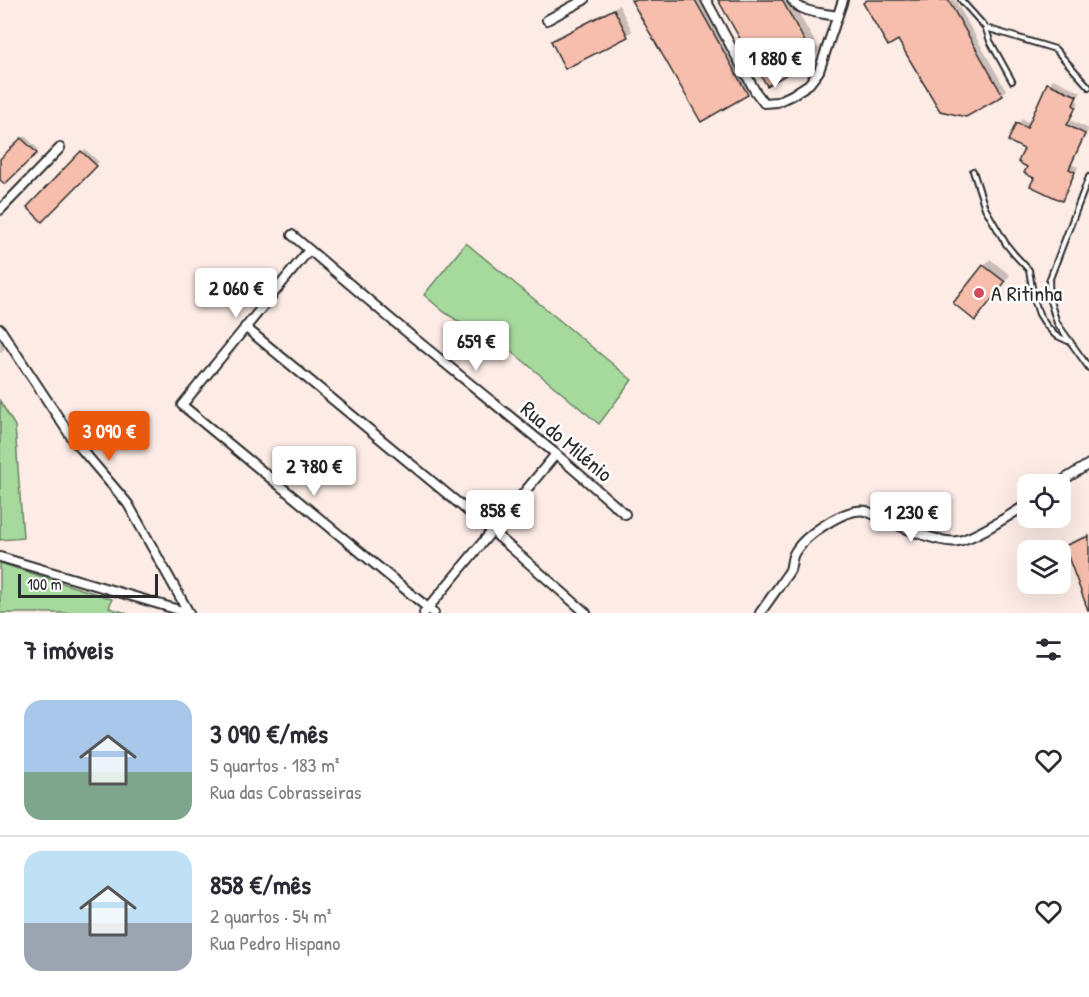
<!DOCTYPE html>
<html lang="pt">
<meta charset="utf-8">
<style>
:root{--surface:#fff;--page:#f2f2f3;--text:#2b2b33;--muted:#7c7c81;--line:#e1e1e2;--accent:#ea580c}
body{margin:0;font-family:"Patrick Hand",sans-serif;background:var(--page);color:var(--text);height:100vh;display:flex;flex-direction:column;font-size:22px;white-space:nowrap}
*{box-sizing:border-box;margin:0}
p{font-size:20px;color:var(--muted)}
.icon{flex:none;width:33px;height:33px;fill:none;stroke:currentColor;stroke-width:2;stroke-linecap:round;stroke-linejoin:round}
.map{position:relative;height:613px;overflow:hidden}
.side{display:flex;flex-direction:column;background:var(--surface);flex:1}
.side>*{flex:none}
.tools{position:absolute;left:1017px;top:474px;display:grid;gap:12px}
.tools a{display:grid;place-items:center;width:54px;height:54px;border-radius:12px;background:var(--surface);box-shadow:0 6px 24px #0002;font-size:30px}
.scale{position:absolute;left:18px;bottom:15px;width:140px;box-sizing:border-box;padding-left:6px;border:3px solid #2b2b2b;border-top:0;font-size:16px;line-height:21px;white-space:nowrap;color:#2b2b2b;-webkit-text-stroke:4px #fff;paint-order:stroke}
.price{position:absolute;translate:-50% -51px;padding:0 14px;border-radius:6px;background:#fff;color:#222;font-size:20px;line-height:39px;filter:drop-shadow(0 2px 3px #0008)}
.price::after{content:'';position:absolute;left:50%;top:36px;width:18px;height:14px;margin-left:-9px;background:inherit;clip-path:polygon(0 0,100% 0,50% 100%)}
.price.selected{background:var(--accent);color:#fff}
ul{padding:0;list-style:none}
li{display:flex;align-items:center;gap:18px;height:150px;padding:0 24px}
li+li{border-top:2px solid var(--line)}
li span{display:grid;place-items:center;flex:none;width:168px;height:120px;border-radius:18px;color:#555}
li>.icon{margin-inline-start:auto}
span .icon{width:72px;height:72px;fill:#fffc;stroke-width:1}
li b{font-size:26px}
h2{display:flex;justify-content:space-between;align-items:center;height:72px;padding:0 24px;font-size:26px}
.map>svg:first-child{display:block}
</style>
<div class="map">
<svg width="1089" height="613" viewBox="0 0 1089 613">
<rect width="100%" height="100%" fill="#fdece6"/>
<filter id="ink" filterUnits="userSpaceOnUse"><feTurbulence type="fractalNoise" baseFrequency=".0167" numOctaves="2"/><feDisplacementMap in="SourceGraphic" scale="12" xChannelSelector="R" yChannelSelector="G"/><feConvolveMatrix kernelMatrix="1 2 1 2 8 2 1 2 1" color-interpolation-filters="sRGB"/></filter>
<g filter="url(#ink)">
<g fill="#a6da9d" stroke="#688264" stroke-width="1.5">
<polygon points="466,243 632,380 599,424 509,349 461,323 444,312 424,295"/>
<polygon points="0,401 15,426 23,538 0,540"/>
<polygon points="0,563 112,599 109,608 127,613 0,613"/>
</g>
<g fill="#0003">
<polygon points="636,0 702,0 752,89 747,93"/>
<polygon points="720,0 791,0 820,51 813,57 768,84"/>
<polygon points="868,0 955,0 1006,90 1002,95 899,38"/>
<polygon points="619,5 632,31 627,36 566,67 553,41 557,37"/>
<polygon points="1053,79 1081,92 1076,101 1079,102 1070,120 1089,129 1072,164 1078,167 1066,194 1061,199 1036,177 1029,166 1026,148 1018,124 1022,119 1030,123 1049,84"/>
<polygon points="25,136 38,149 5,182 0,178 0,161"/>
<polygon points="85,149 99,162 42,219 29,207"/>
<polygon points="990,259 1010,275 975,319 956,303"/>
<polygon points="0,340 5,348 0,353"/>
<polygon points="1089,534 1089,594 1065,546 1070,542"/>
</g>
<g fill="#f7bead" stroke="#2b2b2b" stroke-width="1.5">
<polygon points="631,0 695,0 748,95 701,122"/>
<polygon points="718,0 782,0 814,58 767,86"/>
<polygon points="867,0 948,0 1003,96 966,117 940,111 898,40 888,46 863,3"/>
<polygon points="614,9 628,37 565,69 551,41"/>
<polygon points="1047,83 1077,96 1073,105 1076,107 1067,125 1085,134 1069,169 1075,172 1062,201 1030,186 1034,178 1024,173 1027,167 1018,162 1024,149 1008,141 1016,123 1027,128"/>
<polygon points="21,138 37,153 5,184 0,180 0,159"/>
<polygon points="81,151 97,166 42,222 27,207"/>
<polygon points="983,265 1005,282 975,321 953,303"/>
<polygon points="1089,536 1089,610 1088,610 1064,546"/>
</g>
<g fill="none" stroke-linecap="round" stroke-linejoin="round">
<defs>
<g id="lane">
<polyline points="961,0 986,28 1055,49 1089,87"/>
<polyline points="986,29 990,41 1012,81"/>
<polyline points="973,171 985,208 1006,244 1014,254 1029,270 1034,299 1039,314 1046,325 1055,335 1070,342"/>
<polyline points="1089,177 1049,281 1050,301 1057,323 1089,368"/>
</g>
<g id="street">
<polyline points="706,0 755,91 764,103 777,102 792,95 809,84 819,71 843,0"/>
<path d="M792,0C800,13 824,13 837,16"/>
<polyline points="547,20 584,0"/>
<polyline points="0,210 60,148"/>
<polyline points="292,235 392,320 556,454 625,514"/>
<polyline points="309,250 182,405 434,613"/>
<polyline points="245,327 492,531 586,613"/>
<polyline points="0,329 72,438 128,504 189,613"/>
<polyline points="1057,484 1089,464"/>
<polyline points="0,557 189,613"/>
<polyline points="424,613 556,454"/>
<path d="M760,613C767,603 775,592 782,582C784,578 788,574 790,570C792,564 791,558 795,552C805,535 846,507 866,511C887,520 937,545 958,541C976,538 1011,514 1028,504"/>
</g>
</defs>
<use href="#lane" stroke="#2b2b2b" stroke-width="8"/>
<use href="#street" stroke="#2b2b2b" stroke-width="12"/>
<use href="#lane" stroke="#fff" stroke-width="4"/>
<use href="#street" stroke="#fff" stroke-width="8"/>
</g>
</g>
<circle fill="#d1495b" stroke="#fff" stroke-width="2" cx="979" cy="293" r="6"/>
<g text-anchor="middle" stroke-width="5" stroke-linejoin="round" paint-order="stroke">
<g font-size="22" fill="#2b2b2b" stroke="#fff" text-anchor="start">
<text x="991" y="301">A Ritinha</text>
</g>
<g font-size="22" fill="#2b2b2b" stroke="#fff">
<text transform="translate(567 441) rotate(40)" y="8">Rua do Milénio</text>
</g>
</g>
</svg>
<div class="tools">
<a><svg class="icon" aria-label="locate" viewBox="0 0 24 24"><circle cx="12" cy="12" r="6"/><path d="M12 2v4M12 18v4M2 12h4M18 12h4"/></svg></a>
<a><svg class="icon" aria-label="layers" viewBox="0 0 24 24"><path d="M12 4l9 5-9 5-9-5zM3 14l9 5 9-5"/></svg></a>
</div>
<div class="scale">100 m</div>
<b class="price" style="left:775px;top:89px">1 880 €</b>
<b class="price" style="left:236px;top:319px">2 060 €</b>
<b class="price" style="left:476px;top:372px">659 €</b>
<b class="price selected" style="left:109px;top:462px">3 090 €</b>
<b class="price" style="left:314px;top:497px">2 780 €</b>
<b class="price" style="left:500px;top:541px">858 €</b>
<b class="price" style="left:911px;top:543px">1 230 €</b>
</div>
<section class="side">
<h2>7 imóveis<svg class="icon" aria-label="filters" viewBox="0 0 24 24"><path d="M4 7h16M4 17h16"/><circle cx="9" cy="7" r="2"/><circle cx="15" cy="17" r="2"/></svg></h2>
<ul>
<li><span style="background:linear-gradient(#a9c7e8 60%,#7fa58c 0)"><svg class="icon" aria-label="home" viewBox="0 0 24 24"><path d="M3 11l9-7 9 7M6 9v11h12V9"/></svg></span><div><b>3 090 €/mês</b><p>5 quartos · 183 m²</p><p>Rua das Cobrasseiras</p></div><svg class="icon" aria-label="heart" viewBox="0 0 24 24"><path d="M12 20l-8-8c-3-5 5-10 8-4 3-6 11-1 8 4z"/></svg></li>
<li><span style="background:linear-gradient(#bfe0f5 60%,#9aa5b1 0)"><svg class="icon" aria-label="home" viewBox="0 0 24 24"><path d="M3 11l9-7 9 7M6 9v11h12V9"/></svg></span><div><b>858 €/mês</b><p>2 quartos · 54 m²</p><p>Rua Pedro Hispano</p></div><svg class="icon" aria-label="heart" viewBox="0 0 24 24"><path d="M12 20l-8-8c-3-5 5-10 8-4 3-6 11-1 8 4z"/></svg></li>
</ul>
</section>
